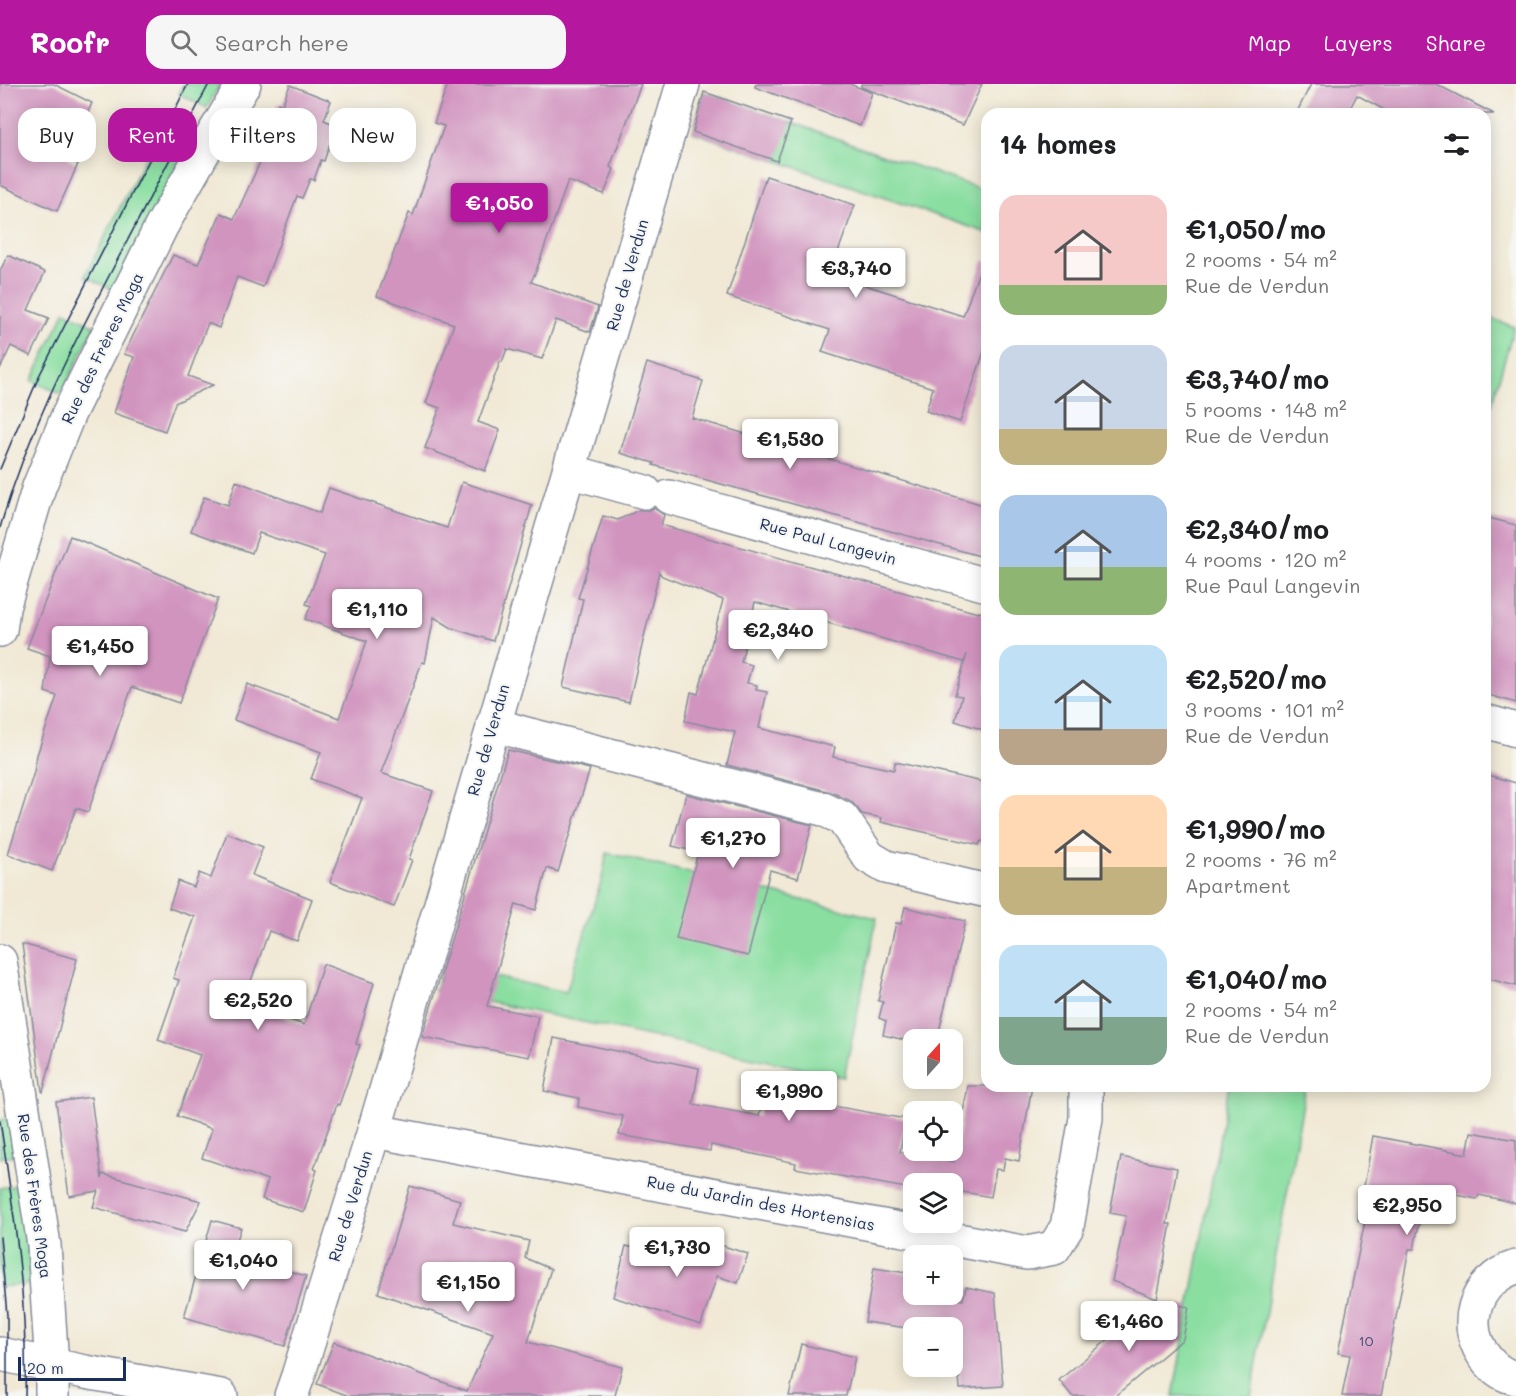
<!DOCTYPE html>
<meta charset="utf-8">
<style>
:root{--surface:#fff;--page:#f6f6f6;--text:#202124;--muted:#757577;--accent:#b5179e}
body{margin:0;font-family:Mali,sans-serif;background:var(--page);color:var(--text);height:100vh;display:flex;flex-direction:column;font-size:22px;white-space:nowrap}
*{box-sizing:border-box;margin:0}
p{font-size:20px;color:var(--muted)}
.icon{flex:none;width:33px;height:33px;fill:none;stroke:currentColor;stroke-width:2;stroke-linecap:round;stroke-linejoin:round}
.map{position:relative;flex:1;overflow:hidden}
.side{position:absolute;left:981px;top:24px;width:510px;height:984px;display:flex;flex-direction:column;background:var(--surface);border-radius:18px;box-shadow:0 3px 15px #0003}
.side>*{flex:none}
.banner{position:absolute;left:18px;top:24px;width:570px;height:54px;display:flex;gap:12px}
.needle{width:39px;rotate:21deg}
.tools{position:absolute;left:903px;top:945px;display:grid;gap:12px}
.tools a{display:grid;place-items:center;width:60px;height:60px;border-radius:12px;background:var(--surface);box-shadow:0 3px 15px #0003;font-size:30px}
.scale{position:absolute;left:18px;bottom:15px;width:108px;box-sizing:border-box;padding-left:6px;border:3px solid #1b2f5e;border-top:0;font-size:16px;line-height:21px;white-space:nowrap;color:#1b2f5e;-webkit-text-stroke:4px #f6f6f2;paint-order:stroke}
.price{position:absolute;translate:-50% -51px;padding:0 14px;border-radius:6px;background:#fff;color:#222;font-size:20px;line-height:39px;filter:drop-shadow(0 2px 3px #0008)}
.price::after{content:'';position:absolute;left:50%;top:36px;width:18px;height:14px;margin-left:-9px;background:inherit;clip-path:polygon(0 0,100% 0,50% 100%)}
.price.active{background:var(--accent);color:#fff}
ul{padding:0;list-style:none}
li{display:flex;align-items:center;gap:18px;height:150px;padding:0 18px}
li span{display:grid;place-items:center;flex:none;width:168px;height:120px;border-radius:18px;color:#555}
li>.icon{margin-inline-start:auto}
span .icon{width:72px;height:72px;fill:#fffc;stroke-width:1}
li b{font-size:26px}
h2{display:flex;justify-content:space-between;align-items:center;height:72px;padding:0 18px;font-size:26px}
.tag{padding:0 21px;border-radius:18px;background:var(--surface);box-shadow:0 3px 15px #0003;font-size:21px;line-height:54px}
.tag.active{background:var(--accent);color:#fff}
header{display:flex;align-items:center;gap:36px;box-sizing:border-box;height:84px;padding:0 30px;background:var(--accent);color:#fff}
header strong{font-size:28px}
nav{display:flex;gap:33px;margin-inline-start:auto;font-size:21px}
.search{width:420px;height:54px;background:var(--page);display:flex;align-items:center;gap:15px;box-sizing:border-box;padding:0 21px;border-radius:18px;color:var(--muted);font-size:22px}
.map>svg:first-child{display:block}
</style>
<header>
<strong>Roofr</strong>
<div class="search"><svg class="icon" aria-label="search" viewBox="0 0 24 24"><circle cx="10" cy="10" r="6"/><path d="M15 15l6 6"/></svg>Search here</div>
<nav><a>Map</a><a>Layers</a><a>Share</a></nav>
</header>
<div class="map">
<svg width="1516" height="1312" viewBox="0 0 1516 1312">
<rect width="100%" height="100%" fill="#f6f6f2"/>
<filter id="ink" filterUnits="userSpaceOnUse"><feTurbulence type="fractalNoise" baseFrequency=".0167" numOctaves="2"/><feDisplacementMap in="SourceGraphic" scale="12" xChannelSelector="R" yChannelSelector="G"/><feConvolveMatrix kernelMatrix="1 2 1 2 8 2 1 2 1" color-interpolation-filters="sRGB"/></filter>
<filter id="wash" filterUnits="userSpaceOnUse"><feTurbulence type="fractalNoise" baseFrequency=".008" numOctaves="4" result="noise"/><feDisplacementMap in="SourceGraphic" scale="24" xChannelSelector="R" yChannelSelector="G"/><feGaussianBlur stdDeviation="1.35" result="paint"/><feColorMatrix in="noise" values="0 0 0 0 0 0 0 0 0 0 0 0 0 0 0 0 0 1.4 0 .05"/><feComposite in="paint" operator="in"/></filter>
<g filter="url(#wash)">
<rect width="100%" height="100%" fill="#f1e9d5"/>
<g fill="#89dea0" stroke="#52867f" stroke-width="1.5">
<polygon points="183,0 220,0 207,24 179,10"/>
<polygon points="704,8 987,107 987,149 693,48"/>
<polygon points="163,39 192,54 113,206 85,192"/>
<polygon points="65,227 95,242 61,310 32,297"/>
<polygon points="1485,232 1514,243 1491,323 1485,321"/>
<polygon points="607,769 877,834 844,993 435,907 443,882 566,908 601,798"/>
<polygon points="1229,1002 1306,1002 1251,1312 1173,1312"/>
<polygon points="10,1034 15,1071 0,1074 0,1036"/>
<polygon points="20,1101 32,1200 0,1203 0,1104"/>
</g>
<g id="blocks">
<g fill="#d194bf">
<polygon points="0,0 54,0 92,19 67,75 78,80 57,127 0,101"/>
<polygon points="448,0 641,0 610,83 614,85 604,110 568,97 536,187 531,198 598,223 590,248 556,236 542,275 507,265 502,278 500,278 478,338 500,346 485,387 425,364 440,324 426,319 454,240 377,212 409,129 413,131 444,42 434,39"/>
<polygon points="756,0 850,0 872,9 860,42 755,3"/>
<polygon points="861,0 982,0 963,41 861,3"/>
<polygon points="1311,0 1436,0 1494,30 1392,30 1357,11 1347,30 1296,30"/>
<polygon points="290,1 331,17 324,36 336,41 324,77 321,76 314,96 310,95 302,114 297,112 263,203 237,193 219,244 208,239 188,292 213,301 175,319 165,347 114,329 134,273 124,270 173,171 198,180 221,129 234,135 261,76 255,74 268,40 270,41 278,19 282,21"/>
<polygon points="704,8 791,38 777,77 693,48"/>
<polygon points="766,92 855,121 830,190 963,232 983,177 987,177 987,259 960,338 926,327 933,304 822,268 830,246 727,212"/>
<polygon points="8,171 45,188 28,226 49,234 31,272 11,262 0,285 0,187"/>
<polygon points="647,279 703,297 692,334 987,422 987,474 653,381 654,379 620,369"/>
<polygon points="236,397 320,429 329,404 447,444 462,398 532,421 493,557 452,544 434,533 425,579 422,578 381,689 433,707 409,775 412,776 394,823 330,798 362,714 311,695 321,668 234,636 247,600 339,634 367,557 305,535 311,522 306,520 325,471 259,449 252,469 191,447 204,413 228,421"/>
<polygon points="654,424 664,431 661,441 978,529 978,528 987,529 987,647 955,637 962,612 955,611 967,570 964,578 755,518 741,578 752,581 747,599 757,601 756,606 767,608 759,644 835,663 833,673 894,686 895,678 987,699 987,758 981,757 979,761 881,738 882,734 862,730 851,717 831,708 727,681 735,648 685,637 691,608 698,610 723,516 662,492 659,488 629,618 563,603 583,515 578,514 603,432 618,436 639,426 649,426"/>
<polygon points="1485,433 1516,441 1516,619 1485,610"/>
<polygon points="70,452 218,515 179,619 132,603 88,728 76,724 52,787 8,770 34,688 37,671 57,612 45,608 50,572 27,564"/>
<polygon points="508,666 590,685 558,788 547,784 536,826 516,820 487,922 538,932 529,973 422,953"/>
<polygon points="1485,690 1516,699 1516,902 1485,894"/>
<polygon points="686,710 812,741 798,794 770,786 748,872 676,855 698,768 672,762"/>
<polygon points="227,749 263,763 252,791 312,815 297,857 269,847 243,919 304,941 323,880 374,899 356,960 360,961 339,1021 337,1020 314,1085 317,1086 304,1128 262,1115 268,1096 202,1074 212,1045 177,1032 200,971 158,956 179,896 173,894 195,833 169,824 178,797 194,803 199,789 211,794"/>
<polygon points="905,823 965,837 937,956 914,956 914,958 883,951 886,937 879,934 883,918 878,917 896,839 901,840"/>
<polygon points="22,860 77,875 43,1008 42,1007"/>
<polygon points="554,954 699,984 693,1020 759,1032 767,994 814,1004 811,1018 906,1035 900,1068 954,1078 968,1002 1032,1002 1019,1077 1005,1074 1003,1086 996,1085 991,1113 952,1106 952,1100 918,1100 908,1098 906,1104 795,1084 796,1079 711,1061 710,1067 619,1051 623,1032 578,1023 579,1014 544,1007"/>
<polygon points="91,1013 102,1095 103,1090 201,1117 185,1148 93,1123 98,1107 69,1112 56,1018"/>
<polygon points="1471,1048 1516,1056 1516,1119 1479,1111 1477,1115 1426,1105 1414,1165 1409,1165 1381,1312 1342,1312 1350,1271 1338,1269 1365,1137 1358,1136 1373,1052 1467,1070"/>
<polygon points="1121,1073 1177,1084 1167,1140 1171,1140 1157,1215 1112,1197 1126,1132 1110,1129"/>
<polygon points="410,1102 460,1116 453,1139 529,1157 525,1174 551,1185 528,1258 622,1283 615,1312 349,1312 317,1300 334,1258 467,1307 493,1249 378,1209"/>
<polygon points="212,1136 241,1144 232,1170 306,1192 285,1262 184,1233"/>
<polygon points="693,1152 748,1170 738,1199 717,1192 701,1241 613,1213 626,1162 685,1176"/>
<polygon points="874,1184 914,1190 914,1210 923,1210 963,1216 966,1203 995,1209 1003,1302 960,1305 956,1252 952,1251 952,1244 914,1244 914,1245 865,1238"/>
<polygon points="1155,1217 1189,1223 1183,1255 1115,1312 1072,1312 1059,1296"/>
<polygon points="801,1260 855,1273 846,1312 789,1312"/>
</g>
</g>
</g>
<g filter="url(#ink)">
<use href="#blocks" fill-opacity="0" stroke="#868c9a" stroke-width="1.5"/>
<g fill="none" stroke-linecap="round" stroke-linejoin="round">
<defs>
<g id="minor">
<polyline points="569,387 645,408"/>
<polyline points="669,413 987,501"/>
<polyline points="0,546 3,524 39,403 69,329 161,143 213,51 244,0"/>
<polyline points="1485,637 1516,646"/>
<polyline points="493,640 522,649 823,725 842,734 869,773 886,783 987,807"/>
<polyline points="0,877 44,1161 52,1282 52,1312"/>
<polyline points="374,1047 1027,1169 1054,1164 1067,1143 1086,1034 1086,1002"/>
<path d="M1516,1183C1474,1196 1459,1243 1488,1277C1495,1285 1505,1292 1516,1294"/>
<polyline points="0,1270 85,1288 221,1312"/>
<polyline points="291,1312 298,1292 374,1047 683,0"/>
</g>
</defs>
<use href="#minor" stroke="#868c9a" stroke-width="36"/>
<use href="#minor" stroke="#fff" stroke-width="33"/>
<g stroke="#1b2f5e" stroke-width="1.5">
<polyline points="0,385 39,292 188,0"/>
<path d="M0,444C26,354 67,272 110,190C143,126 176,63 209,0"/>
<path d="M0,1037C14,1129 28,1219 25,1312"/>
<polyline points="0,1153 7,1231 7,1312"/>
</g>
</g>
</g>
<g text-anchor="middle" stroke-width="4.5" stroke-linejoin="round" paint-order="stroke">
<g font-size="14" fill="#484876">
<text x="1366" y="1262">10</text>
</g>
<g font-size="16" fill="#1b2f5e" stroke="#f6f6f2">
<text transform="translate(627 191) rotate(-74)" y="6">Rue de Verdun</text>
<text transform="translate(102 264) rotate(-64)" y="6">Rue des Frères Moga</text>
<text transform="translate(828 457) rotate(15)" y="6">Rue Paul Langevin</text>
<text transform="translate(488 656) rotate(-74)" y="6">Rue de Verdun</text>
<text transform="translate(35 1112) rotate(82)" y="6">Rue des Frères Moga</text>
<text transform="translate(761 1119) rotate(11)" y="6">Rue du Jardin des Hortensias</text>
<text transform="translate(350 1122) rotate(-73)" y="6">Rue de Verdun</text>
</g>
</g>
</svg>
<div class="tools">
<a><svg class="needle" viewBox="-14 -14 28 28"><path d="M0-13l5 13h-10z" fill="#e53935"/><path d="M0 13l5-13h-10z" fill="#757577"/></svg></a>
<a><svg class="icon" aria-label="locate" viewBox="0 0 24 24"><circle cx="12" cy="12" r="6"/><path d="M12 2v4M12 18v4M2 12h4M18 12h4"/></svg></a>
<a><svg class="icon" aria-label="layers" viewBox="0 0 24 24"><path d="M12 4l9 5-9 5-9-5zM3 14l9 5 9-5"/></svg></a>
<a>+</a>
<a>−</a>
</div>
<div class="scale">20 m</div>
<b class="price active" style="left:499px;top:150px">€1,050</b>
<b class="price" style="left:856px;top:215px">€3,740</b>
<b class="price" style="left:790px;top:386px">€1,530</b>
<b class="price" style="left:377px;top:556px">€1,110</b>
<b class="price" style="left:778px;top:577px">€2,340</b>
<b class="price" style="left:100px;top:593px">€1,450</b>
<b class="price" style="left:733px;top:785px">€1,270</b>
<b class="price" style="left:258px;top:947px">€2,520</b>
<b class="price" style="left:789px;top:1038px">€1,990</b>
<b class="price" style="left:1407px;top:1152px">€2,950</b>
<b class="price" style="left:677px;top:1194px">€1,730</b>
<b class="price" style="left:243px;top:1207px">€1,040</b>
<b class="price" style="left:468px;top:1229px">€1,150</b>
<b class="price" style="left:1129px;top:1268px">€1,460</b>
<div class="banner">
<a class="tag">Buy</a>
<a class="tag active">Rent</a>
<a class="tag">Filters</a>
<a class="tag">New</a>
</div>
<section class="side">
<h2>14 homes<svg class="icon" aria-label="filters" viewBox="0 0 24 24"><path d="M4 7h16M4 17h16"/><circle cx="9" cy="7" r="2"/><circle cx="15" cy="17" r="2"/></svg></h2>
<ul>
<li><span style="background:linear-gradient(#f6c9c9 75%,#8fb573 0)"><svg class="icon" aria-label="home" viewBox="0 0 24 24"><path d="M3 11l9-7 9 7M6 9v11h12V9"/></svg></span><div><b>€1,050/mo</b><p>2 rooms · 54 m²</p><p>Rue de Verdun</p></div></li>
<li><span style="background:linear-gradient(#c9d6e8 70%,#c2b280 0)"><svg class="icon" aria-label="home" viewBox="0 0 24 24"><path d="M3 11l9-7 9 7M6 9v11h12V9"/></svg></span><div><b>€3,740/mo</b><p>5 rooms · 148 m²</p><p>Rue de Verdun</p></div></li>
<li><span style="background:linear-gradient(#a9c7e8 60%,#8fb573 0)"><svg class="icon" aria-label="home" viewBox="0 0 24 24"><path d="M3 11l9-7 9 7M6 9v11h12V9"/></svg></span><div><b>€2,340/mo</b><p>4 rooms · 120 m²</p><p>Rue Paul Langevin</p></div></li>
<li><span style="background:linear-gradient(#bfe0f5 70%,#b9a48a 0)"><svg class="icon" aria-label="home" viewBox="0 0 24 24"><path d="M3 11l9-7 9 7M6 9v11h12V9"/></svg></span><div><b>€2,520/mo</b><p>3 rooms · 101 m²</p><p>Rue de Verdun</p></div></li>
<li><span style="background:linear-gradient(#ffd9b3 60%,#c2b280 0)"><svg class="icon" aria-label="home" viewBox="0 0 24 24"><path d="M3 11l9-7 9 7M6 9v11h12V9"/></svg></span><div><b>€1,990/mo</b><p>2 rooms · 76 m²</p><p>Apartment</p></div></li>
<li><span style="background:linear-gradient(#bfe0f5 60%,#7fa58c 0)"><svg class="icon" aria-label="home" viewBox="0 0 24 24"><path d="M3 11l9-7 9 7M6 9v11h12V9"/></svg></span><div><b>€1,040/mo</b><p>2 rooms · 54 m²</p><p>Rue de Verdun</p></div></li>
</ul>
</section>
</div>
